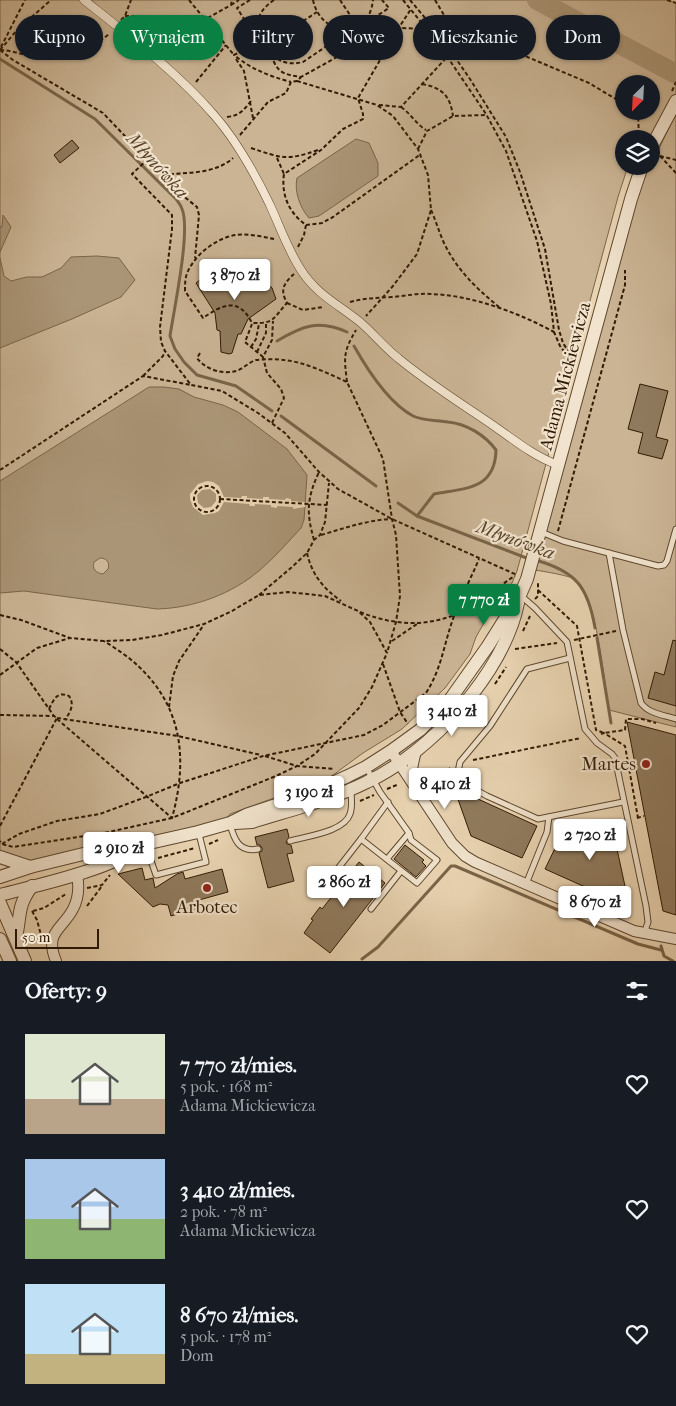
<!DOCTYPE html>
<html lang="pl">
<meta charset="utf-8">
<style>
:root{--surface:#171b24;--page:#242831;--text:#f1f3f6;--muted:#9ea1a6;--accent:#0b8043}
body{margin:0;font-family:"IM FELL French Canon",serif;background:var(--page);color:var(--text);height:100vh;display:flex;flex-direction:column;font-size:19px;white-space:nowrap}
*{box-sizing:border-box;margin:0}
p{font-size:16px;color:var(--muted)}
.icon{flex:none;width:28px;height:28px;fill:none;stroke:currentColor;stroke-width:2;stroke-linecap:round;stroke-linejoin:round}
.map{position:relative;height:961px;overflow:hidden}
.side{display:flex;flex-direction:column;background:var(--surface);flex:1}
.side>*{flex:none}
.top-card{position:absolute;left:15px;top:15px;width:646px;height:45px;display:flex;gap:10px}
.needle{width:32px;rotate:204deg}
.tools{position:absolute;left:615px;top:75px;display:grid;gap:10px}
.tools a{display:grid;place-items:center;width:45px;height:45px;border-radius:50%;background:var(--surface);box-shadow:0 1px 4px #0004;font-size:25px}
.scale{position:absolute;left:15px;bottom:12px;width:84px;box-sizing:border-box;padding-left:5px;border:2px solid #301a03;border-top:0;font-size:14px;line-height:18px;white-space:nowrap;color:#301a03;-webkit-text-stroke:4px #f1e3cd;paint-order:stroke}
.price{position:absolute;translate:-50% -42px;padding:0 11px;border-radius:5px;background:#fff;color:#222;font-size:16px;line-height:32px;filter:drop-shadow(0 1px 2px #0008)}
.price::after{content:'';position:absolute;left:50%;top:30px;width:15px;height:11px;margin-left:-8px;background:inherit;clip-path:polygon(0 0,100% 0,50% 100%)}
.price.on{background:var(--accent);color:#fff}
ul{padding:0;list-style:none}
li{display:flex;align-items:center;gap:15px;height:125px;padding:0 25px}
li span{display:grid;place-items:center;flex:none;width:140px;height:100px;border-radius:0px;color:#555}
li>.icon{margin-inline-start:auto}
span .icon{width:60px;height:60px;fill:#fffc;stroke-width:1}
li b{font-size:21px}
h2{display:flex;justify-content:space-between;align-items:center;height:60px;padding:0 25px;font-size:21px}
.chip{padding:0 18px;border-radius:22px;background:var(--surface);box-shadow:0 1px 4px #0004;font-size:18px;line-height:45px}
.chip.on{background:var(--accent);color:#fff}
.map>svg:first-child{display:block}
</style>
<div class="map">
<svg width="676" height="961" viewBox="0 0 676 961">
<rect width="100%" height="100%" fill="#e9d4b2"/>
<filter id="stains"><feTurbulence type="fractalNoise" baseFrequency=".004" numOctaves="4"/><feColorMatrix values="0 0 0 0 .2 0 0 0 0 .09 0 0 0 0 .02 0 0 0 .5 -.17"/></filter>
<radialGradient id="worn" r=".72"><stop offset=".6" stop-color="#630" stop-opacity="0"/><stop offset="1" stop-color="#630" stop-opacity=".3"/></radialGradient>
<g fill="#cab494" stroke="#7d674c" fill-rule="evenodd">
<path d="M0,0H667L676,3V101L651,139H644L642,136L640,139H624V166H628L618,197L517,571L512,583L494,605L476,637L470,654L445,688L402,729L363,753L329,778L230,814L220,826L30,867L0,857ZM624,84H651V111H624Z"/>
<path d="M676,113V727L609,710C604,683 597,595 576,580C570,575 539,571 530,569L642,166H651V156L657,153Z"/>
</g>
<g fill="#aa9576" stroke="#796448" fill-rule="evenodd">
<path d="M356,139L369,143L378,163V176L319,216L309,218C300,208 294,191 297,178Z"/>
<polygon points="3,215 11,227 0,252 0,227 2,227"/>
<polygon points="97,256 119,258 135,280 121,297 72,319 0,348 0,258 4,276 11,281 27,277 42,277 61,268 71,257"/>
<path d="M149,387H164L179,389L194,397L223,405L238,412L287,449L307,475L304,520L301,528C288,542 275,557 260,570C232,594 194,608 157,609L24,591L0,593V481ZM100,558C107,558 110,563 108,569L103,574C96,573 92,569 94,562Z"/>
</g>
<path fill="#e9d4b2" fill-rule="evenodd" d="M207,481L213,482L219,486L224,497L241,498L242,496H247V498L263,499V497H269V499L285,500L286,498L291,499V501L305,502V507L293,509V507L277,506V508L271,507V505L255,504V506H250L249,504L224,502L219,511L215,513L203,515L193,507L190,499V494L198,484ZM202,490L210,489L216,494V501L211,507L204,508L198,503L197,495Z"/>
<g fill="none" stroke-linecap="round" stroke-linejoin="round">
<g stroke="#796448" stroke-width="3">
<path d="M0,59L95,119L176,199C178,202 181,205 182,209C191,230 174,309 170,336L175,349L184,362L197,375L236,386L272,411"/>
<path d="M277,341C302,326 319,319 347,332"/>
<path d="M354,346C367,369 389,403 413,416C424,421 437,420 448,422C467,424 485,435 496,450C495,490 465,488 434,494L417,516"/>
<polyline points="281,416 376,486"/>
<polyline points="398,503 417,516 529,559"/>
<path d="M535,560C576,571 588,587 595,628"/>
<polyline points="597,638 611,723"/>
<polyline points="661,946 664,956 673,961"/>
<polyline points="362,959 378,947 451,866 455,866 638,944 661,950"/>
</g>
<polyline stroke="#aa9576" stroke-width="20" points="537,0 676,74"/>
</g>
<g fill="#907b5e" stroke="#301a03">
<polygon points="72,140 79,148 60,163 54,155"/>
<polygon points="232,268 249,271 260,275 272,288 276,299 248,319 241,334 238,334 232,353 229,354 221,352 220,331 217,330 215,313 196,283 205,276"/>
<polygon points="640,384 668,391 656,437 668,440 662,459 638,453 643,433 628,429"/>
<polygon points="673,640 676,641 676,706 648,698 655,672 664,675"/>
<polygon points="627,722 676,735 676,915 663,911"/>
<polygon points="454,788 537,826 522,858 471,836"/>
<polygon points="612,826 628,900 594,891 545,869 559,840 564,835"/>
<polygon points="287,829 289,837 286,842 287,844 291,845 293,853 287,854 294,881 268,888 259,853 262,851 262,848 260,845 257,845 255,837"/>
<polygon points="405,845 424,860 422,862 426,866 416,877 394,859"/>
<polygon points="359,862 385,883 330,953 304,933 313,920 311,919 320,907 322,909"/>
<polygon points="142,868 145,880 153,878 155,888 177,874 183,872 185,879 222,869 228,892 199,900 201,907 171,916 168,905 160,904 153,907 118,874"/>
</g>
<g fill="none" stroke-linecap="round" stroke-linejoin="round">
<defs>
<g id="service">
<polyline points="541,532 563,541 658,566 664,565 667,561 676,529"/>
<path d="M609,553L623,630L641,703C649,714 664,715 676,719"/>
<polyline points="520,595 535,608 567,642 585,729 597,743 612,754 615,758 646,906 648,922 646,928 647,934"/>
<polyline points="570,658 527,669 490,726 460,762 458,772 460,779 465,784 487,796 538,819 623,802"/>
<polyline points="366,767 380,792 409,833 387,859"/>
<polyline points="388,802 361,839 417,883 437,860 411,840 409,833"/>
<path d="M230,824C234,839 239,853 258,849"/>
<path d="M290,841C307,836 344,832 350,814C353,806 351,798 351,790"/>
<polyline points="145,844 156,875 206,862 199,834"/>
<polyline points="526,884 547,832 549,817"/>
<polyline points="322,889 361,839"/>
<polyline points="371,909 401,871"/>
</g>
<path id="pedestrian" d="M84,0C128,35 178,73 214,115C237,141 255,174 270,205C280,227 288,250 301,270C316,294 339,305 360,322C373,333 384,347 398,358C428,383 462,404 494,426C514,440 535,457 558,465"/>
<g id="minor">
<polyline points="391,751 452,843 465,856 475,862 634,931 676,939"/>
<polyline points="410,778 416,750"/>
<path d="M56,961C44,932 62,930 73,909C79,898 79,885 77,874"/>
</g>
<g id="tertiary">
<polyline points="651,148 676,101"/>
<path d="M235,823L252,822C290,810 331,800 367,782C431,752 504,673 518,603"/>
<polyline points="0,857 30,867"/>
<polyline points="0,877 30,867 112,847 145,844 198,832 230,823 246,815 306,795 348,776 366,767 391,751 420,730 449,701 488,646 520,595 527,579 631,199 642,166"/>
<path d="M0,895C42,884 109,870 143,845"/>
<polyline points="0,903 25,961"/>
<path d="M16,937C21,915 17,906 32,886"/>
<polyline points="0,939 10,961"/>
</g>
</defs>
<use href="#service" stroke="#5e482f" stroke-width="7"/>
<use href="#pedestrian" stroke="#5e482f" stroke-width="9"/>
<use href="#minor" stroke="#5e482f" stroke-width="12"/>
<use href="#tertiary" stroke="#5e482f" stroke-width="14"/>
<g stroke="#301a03" stroke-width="2" stroke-dasharray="4 2.5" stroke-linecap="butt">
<polyline points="189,0 234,55"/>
<path d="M250,0L237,8L253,33L262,40L234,55C251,69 269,76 291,82"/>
<path d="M274,0C254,14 254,27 266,47C275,61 287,66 303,62L340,37L344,31"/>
<path d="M313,0C320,35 368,44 373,0"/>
<polyline points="340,0 358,27"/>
<polyline points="403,0 438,43 486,114 506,151 537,241 551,304 554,332 560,346 574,365"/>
<polyline points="410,0 441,37 470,79 506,137 520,172 545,249 559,330 563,343 574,360"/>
<polyline points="435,0 447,20 468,29 480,37 589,83 624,104"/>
<polyline points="667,0 676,3"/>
<polyline points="231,5 239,0"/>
<polyline points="125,16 164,16 195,23 204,20 231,5 232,0"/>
<polyline points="367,19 372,19 389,8 382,0"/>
<polyline points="121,20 125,16 131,0"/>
<polyline points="364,24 370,27 428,29"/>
<polyline points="438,43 480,37"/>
<polyline points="265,46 317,12"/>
<polyline points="328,46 337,57"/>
<polyline points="1,47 25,0"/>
<path d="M0,50L13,60L103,113L162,175C185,172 214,175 233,158"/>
<path d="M0,50C12,50 22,55 34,57C62,61 90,51 110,33"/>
<polyline points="0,50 18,29 51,0"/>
<path d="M164,54C179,39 170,33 195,23"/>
<path d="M271,55C278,73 282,74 301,77L337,57L344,56L371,42L374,40L375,34L370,31C359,32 343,47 337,57"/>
<polyline points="236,59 244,71 253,118"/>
<polyline points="297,81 377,105 393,116 418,149 428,175 431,210 417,254 393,286 366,316"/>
<polyline points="623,81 625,84"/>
<polyline points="196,82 226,45"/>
<path d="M422,84C443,88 450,96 453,116"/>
<polyline points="672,91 676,82"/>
<polyline points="379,105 401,107 447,57"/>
<path d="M401,107C411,114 416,124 426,130"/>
<polyline points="633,111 637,117"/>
<polyline points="638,111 639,139"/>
<path d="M227,117C239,116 244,110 251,101"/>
<polyline points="240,135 268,102 286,93 291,82 297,81 301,77"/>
<path d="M251,148C281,158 287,161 318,150"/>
<polyline points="418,149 427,131 453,116 486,115"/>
<polyline points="660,156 676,173"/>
<polyline points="660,156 676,160"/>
<polyline points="277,158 284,174"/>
<polyline points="148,159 132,174 172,215 172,229 160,327 161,342 165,351 191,385 222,391 258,413 285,433 319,472 338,489 392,519 517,575"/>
<polyline points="162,175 172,187 197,207 199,215 195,258"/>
<path d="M431,210C436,221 439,232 444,243C457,270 476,288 499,307"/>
<polyline points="306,225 322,223 333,217 421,154"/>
<path d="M274,239C262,237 249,233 236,235C216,238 196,254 188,271C185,277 185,284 185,291L203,318C223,304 239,297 252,323C275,324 273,318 287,303C280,290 283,284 294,274"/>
<path d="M298,247L304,235L306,225C289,213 281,195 284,174L321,150L343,129L363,119V114L358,98L398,29L411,9"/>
<path d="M350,302C364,298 377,298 392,297C405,296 417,293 430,294C472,295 519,313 554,332"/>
<polyline points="287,303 303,310 323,307"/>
<polyline points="252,324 245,342 263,357"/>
<polyline points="251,347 256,339 259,324"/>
<polyline points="257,352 266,333 266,323"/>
<path d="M200,353L197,358C205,369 222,375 236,371C243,369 249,362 256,360C264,359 276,359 284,360C305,362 327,373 347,382L383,459L392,519L396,535L400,596L396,622L387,653"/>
<polyline points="143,376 163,356 165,351"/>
<path d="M347,382C344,357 343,352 356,330"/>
<polyline points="272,423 284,398 281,389 267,373 263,357 272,340 273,321"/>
<polyline points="0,470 143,376 191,385"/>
<circle cx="207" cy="499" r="13"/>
<polyline points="220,499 327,505"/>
<polyline points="558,531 625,285 625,270"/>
<path d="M321,535C345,528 367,520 392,519"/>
<path d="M314,540C306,512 307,498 319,472"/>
<path d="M307,553C312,575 323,588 341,601"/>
<polyline points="538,590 577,626 596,730 604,733 625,730 626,719 642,719 656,723"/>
<polyline points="259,595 292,567 307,553 314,540 320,535 325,522 329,483"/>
<polyline points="535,599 538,596 538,583"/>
<path d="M360,612C405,630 444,626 485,599C496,592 503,582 515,576"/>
<polyline points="0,615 21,620 70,638 104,641 132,640 162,635 204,624 232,611 259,595 288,592 325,596 358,611 370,622 387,653 372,687 359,708 315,754 297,766 276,776 172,818 104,833 13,847 2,844 0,841"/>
<polyline points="523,631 530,616"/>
<polyline points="574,640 616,631"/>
<polyline points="392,641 417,624"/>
<polyline points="0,649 16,662 54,716"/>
<polyline points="515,649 557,643"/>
<polyline points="383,664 400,712 408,724"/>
<polyline points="0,675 37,648 70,638"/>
<polyline points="495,684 506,667"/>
<polyline points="169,707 173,676 179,661 203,626"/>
<path d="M49,709C54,699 57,691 69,696C75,705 70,712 65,720"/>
<polyline points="0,715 54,716 57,718 0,826"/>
<polyline points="57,718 178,736 261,755"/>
<path d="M57,719L172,818C189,756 182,701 129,658C121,652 112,646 104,641"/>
<polyline points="601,734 604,733 625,746 638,818"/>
<polyline points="265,756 297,766 334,769"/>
<polyline points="473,760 581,738"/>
<polyline points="422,770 425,776 442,772 450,768"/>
<polyline points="443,772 454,785"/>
<polyline points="387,789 399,784"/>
<polyline points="360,801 374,795"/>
<polyline points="637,818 644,816"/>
<polyline points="556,833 620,822"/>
<path d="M2,844L19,834L57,821L100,814L146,797L180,783L263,756L364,735L383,725L426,693C442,668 444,643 454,616C461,597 471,578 479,559"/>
<polyline points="209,844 218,840"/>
<polyline points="158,858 195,848"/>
<polyline points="87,888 102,885 110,875"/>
<polyline points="87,906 102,886"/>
<polyline points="32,911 37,920 42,939"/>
<polyline points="33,911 44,908 66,894"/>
</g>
<use href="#service" stroke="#f1e3cd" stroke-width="5"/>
<use href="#pedestrian" stroke="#f1e3cd" stroke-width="8"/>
<use href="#minor" stroke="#f1e3cd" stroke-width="10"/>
<use href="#tertiary" stroke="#f1e3cd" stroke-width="12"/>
</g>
<g fill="#8f2418" stroke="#f1e3cd" stroke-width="2">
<circle cx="646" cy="764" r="5"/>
<circle cx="207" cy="888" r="5"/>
</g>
<g text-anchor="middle" stroke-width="4.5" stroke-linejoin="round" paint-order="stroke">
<g font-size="18" fill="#301a03" stroke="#f1e3cd">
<text transform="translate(565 376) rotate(-75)" y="6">Adama Mickiewicza</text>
</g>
<g font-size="18" fill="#301a03" stroke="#f1e3cd" text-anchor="end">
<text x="636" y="770">Martes</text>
<text x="207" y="913" text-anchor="middle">Arbotec</text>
</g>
<g font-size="19" font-style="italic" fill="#5b452b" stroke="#f1e3cd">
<text transform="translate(158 165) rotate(48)" y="7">Młynówka</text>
<text transform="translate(516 539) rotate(20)" y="7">Młynówka</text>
</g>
</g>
<rect width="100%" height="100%" filter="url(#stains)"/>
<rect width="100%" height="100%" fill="url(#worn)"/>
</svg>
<div class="tools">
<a><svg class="needle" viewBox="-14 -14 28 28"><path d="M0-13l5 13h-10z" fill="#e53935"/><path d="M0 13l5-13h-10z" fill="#9ea1a6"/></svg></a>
<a><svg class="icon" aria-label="layers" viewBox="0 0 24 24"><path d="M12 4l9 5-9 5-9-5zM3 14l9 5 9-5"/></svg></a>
</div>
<div class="scale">50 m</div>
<b class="price" style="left:235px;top:301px">3 870 zł</b>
<b class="price on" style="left:484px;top:626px">7 770 zł</b>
<b class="price" style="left:452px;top:737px">3 410 zł</b>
<b class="price" style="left:445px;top:810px">8 410 zł</b>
<b class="price" style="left:309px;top:818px">3 190 zł</b>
<b class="price" style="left:590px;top:861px">2 720 zł</b>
<b class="price" style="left:119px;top:874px">2 910 zł</b>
<b class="price" style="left:344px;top:908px">2 860 zł</b>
<b class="price" style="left:595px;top:928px">8 670 zł</b>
<div class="top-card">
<a class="chip">Kupno</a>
<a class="chip on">Wynajem</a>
<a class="chip">Filtry</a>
<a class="chip">Nowe</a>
<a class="chip">Mieszkanie</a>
<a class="chip">Dom</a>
</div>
</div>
<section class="side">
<h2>Oferty: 9<svg class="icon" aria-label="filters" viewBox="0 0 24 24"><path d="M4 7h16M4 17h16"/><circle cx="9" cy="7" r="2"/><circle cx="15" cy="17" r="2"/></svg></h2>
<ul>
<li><span style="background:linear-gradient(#dfe7d0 65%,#b9a48a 0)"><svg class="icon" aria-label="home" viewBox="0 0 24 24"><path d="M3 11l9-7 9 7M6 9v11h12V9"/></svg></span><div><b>7 770 zł/mies.</b><p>5 pok. · 168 m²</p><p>Adama Mickiewicza</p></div><svg class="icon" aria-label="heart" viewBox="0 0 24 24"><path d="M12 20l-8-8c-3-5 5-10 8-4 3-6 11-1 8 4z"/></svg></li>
<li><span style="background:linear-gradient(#a9c7e8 60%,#8fb573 0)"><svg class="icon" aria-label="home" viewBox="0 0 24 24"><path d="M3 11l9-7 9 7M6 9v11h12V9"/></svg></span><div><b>3 410 zł/mies.</b><p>2 pok. · 78 m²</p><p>Adama Mickiewicza</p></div><svg class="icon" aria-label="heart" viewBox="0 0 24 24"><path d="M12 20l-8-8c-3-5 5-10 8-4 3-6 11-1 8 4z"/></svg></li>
<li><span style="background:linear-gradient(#bfe0f5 70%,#c2b280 0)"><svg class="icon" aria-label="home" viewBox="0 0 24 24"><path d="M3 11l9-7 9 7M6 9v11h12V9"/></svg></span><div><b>8 670 zł/mies.</b><p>5 pok. · 178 m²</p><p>Dom</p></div><svg class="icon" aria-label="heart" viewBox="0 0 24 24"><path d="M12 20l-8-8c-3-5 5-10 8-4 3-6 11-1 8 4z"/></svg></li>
</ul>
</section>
